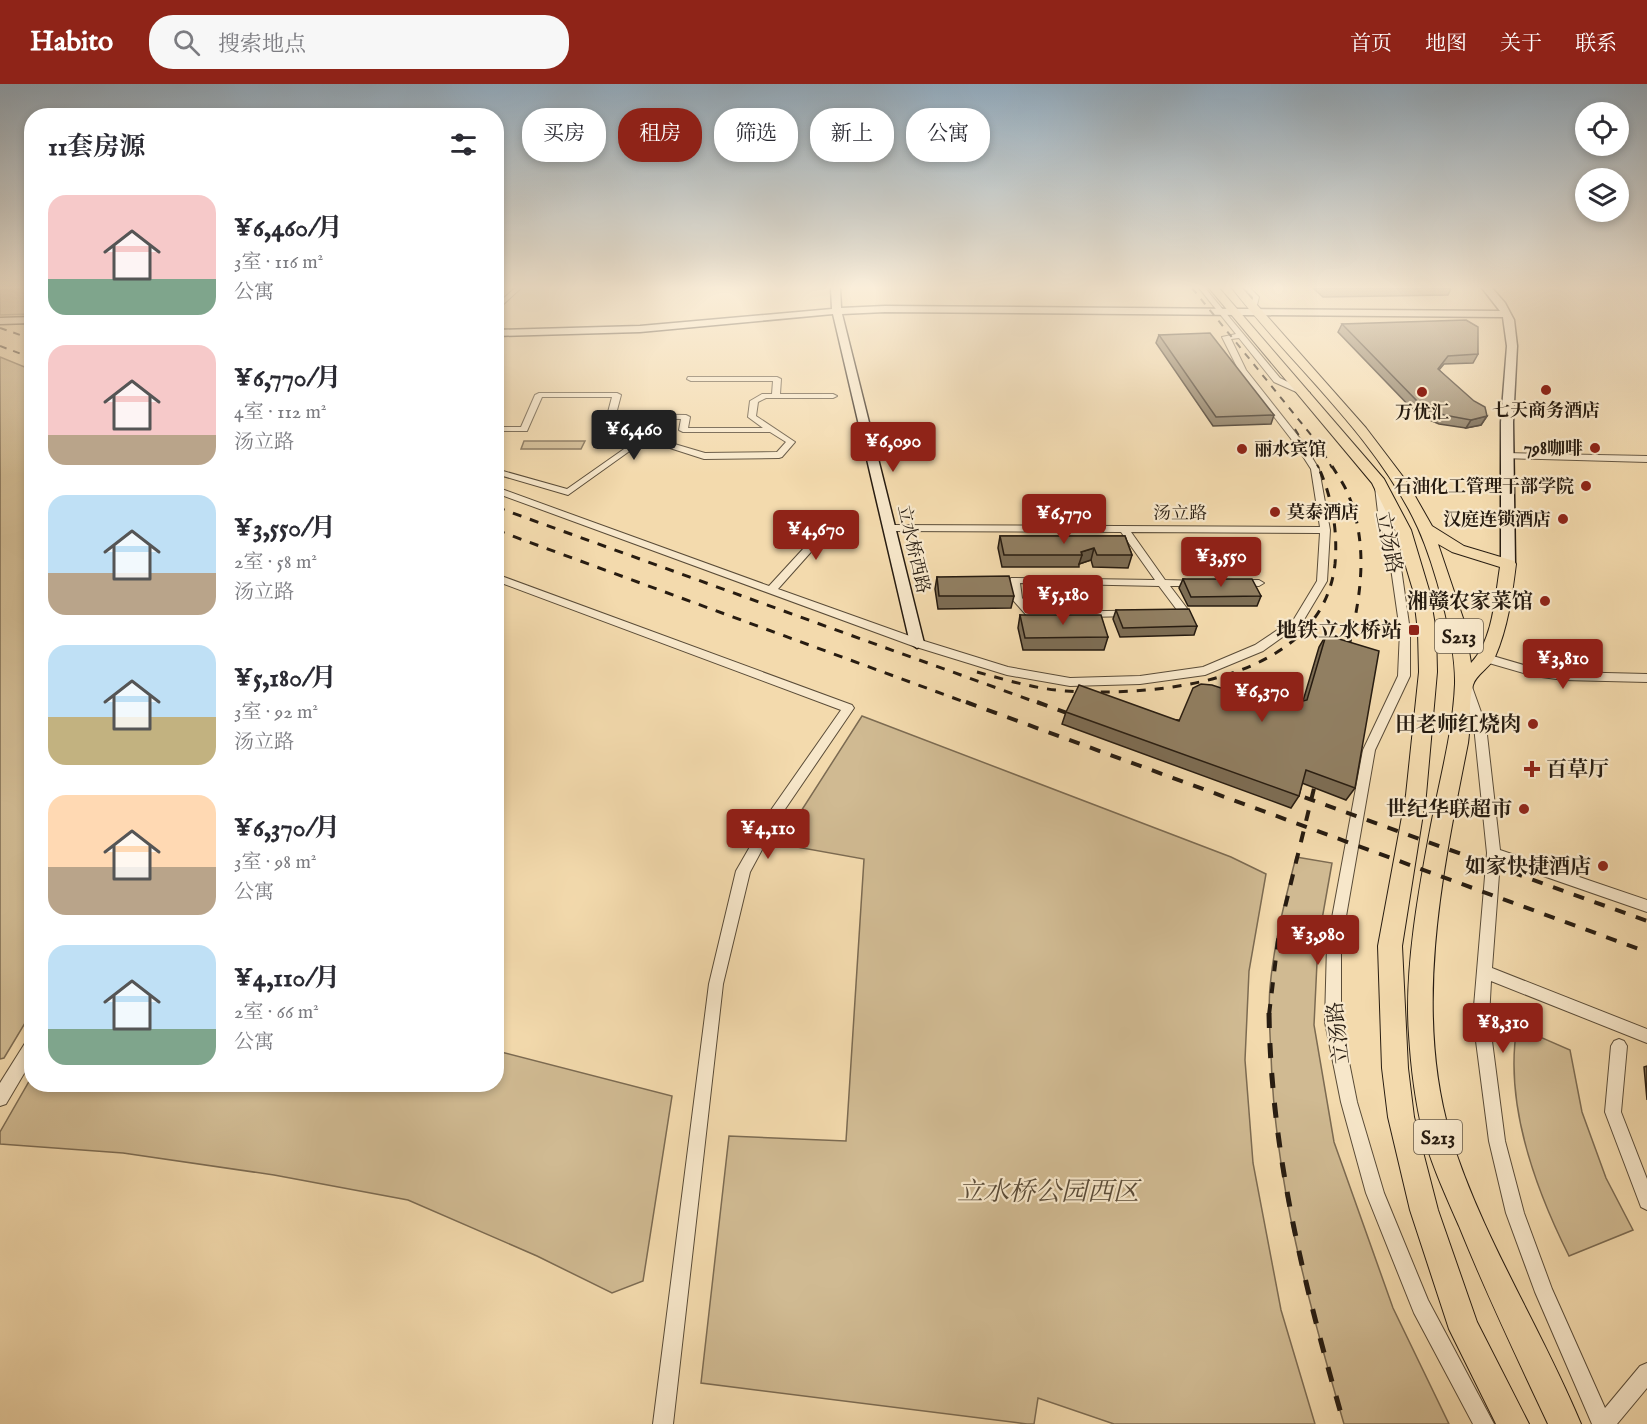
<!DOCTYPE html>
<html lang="zh">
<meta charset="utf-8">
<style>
:root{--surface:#fff;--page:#f7f7f7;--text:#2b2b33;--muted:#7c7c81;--accent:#8f2418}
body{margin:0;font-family:"IM FELL English","Noto Serif SC",serif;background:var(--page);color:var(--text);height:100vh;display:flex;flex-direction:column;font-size:22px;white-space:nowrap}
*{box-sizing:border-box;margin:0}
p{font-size:20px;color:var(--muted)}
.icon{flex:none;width:33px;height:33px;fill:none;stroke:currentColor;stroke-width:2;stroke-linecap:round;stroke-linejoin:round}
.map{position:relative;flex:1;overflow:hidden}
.panel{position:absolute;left:24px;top:24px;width:480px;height:984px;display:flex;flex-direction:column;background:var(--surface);border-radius:24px;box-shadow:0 3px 9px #0003}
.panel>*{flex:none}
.banner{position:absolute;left:522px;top:24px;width:570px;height:54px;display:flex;gap:12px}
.buttons{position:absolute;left:1575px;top:18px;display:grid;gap:12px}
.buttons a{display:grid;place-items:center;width:54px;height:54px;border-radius:50%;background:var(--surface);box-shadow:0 3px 9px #0003;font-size:30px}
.price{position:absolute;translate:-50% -51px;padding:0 14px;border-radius:6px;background:var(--accent);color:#fff;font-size:20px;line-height:39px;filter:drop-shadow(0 2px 3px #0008)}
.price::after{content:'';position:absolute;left:50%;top:36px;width:18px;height:14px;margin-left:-9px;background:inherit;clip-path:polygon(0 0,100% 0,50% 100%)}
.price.on{background:#222;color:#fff}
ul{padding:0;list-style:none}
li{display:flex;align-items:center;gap:18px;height:150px;padding:0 24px}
li span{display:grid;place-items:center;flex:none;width:168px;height:120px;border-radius:18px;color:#555}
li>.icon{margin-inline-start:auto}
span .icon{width:72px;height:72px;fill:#fffc;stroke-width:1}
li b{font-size:26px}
h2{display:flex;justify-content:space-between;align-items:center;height:72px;padding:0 24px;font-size:26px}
.tag{padding:0 21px;border-radius:24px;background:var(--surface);box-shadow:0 3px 9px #0003;font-size:21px;line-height:54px}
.tag.on{background:var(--accent);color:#fff}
header{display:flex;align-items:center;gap:36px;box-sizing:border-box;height:84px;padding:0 30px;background:var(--accent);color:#fff}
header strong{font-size:28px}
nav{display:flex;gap:33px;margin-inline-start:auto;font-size:21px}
.search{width:420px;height:54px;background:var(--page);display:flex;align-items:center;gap:15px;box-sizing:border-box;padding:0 21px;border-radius:24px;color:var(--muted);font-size:22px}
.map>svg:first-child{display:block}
</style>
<header>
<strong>Habito</strong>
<div class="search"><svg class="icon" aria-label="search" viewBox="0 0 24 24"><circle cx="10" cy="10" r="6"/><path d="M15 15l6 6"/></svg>搜索地点</div>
<nav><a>首页</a><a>地图</a><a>关于</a><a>联系</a></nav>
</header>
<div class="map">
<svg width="1647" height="1340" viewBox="0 0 1647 1340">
<rect width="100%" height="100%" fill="#f3daad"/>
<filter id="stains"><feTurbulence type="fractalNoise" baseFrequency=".00333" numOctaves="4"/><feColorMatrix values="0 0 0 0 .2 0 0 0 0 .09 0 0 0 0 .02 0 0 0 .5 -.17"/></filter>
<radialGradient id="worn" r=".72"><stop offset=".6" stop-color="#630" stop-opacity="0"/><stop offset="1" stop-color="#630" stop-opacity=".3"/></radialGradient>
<g fill="#d0ba92" stroke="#7c6b52" stroke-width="1.5">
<polygon points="0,204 31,204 31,230 0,231"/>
<polygon points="0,273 32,286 31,929 4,974 0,975"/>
<polygon points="524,357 585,357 581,365 521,365"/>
<polygon points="862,632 1231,773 1266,790 1249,887 1245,976 1253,1079 1281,1226 1315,1340 1114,1340 1038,1314 1034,1340 1027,1340 701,1299 729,1052 846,1057 864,775 780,760"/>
<path d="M1296,773L1332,779L1318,858L1314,941L1334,1058L1393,1224L1449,1340H1344C1308,1217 1275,1100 1271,971C1270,948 1268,925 1270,903C1274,859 1285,816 1296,773Z"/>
<path d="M1517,943L1570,966L1582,1028L1606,1094L1633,1146L1569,1172C1535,1104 1504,1019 1517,943Z"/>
<polygon points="497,967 672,1012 643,1197 612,1209 537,1172 408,1116 274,1091 123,1069 0,1060 0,1048 31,994 32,1000 496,1000"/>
</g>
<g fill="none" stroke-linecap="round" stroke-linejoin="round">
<defs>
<g id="street">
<polygon points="515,204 521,204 496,227 496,221"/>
<path d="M1199,204H1205L1280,294L1310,309L1303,311L1274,298L1239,254L1231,255L1246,286L1302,357L1319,385L1330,446L1327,497L1302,539L1263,567L1205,591L1140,600L1070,602L1007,591L913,562L496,409V403L769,502L837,428H843V432L778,505L921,556L1008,583L1070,594L1140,592L1203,583L1255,561L1294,535L1317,497L1320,449L1131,448L1165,496L1201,497V501L1197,502H1170L1189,527L1190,529L1189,531L1032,534L1028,533L1012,515L1010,496L1011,494L1155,496L1121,448L890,447L885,444L890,441L1320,443L1311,385L1295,360L1239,287L1222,253L1236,250ZM1020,499L1159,502L1177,526L1035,528L1022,514Z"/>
<polygon points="1244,204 1250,204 1259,213 1256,225 1251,224 1253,213"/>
<polygon points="688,293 777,293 781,295 780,310 833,310 837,312 833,314 766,314 758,318 756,332 795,358 782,373 779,374 704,375 645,356 568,411 496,390 496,385 567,405 644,351 705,369 777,368 786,358 770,348 683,348 679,346 681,335 608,334 607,332 612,313 542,313 527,347 496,347 496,343 521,343 535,311 539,309 617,309 621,311 616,330 686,331 690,333 688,344 763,344 748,333 750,317 762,310 772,310 773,297 691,297 687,295"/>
<polygon points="1506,369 1647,372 1647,378 1503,374 1503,370"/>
<polygon points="1379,400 1383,403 1389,437 1398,463 1410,547 1410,592 1375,666 1341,861 1341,938 1357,1018 1384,1109 1428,1216 1494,1340 1473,1340 1414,1229 1366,1109 1341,1018 1325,938 1327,861 1363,666 1398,592 1400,547 1388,463 1379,437 1375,403"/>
<polygon points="496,490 852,621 854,624 779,734 750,788 723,900 673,1340 653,1340 709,900 736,787 771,726 841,626 496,497"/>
<polygon points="1238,496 1259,496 1264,499 1259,502 1234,501 1234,497"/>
<polygon points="1486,570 1534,584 1564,588 1647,590 1647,598 1564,596 1534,592 1482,577 1481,574 1482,571"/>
<polygon points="1465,596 1471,600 1486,642 1500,766 1647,816 1647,828 1500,777 1492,884 1647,945 1647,959 1491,897 1489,934 1505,1057 1524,1129 1552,1205 1605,1324 1640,1282 1647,1279 1647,1304 1617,1340 1592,1340 1535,1208 1506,1129 1489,1057 1473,934 1487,769 1474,642 1459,600"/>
<polygon points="32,954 32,976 6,1020 0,1022 0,999 27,956"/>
<polygon points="1619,955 1624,957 1627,962 1621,1028 1647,1095 1647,1126 1641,1123 1605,1028 1611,962 1614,957"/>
</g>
<g id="secondary">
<polygon points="831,204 840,204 841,224 885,222 1500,227 1482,204 1492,204 1505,219 1514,236 1517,262 1513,338 1515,480 1508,484 1501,480 1501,338 1507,262 1503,233 885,228 842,230 924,559 917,564 910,559 833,230 640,248 496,252 496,246 640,242 832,225"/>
<polygon points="32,233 32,239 0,240 0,234"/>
</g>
<g id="primary">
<polygon points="1209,204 1219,204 1384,395 1411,446 1429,506 1436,547 1437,588 1426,711 1402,862 1408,984 1414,1033 1438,1126 1477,1238 1529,1340 1496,1340 1449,1245 1410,1126 1388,1033 1382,984 1378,862 1406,711 1419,588 1418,547 1413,506 1395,446 1372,399"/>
<path d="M1232,204H1242L1366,344L1407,398L1432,442L1464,462L1514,477L1516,480C1512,512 1508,543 1495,573C1491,583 1476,590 1473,601C1468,619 1471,640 1468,659C1443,785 1413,924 1450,1050C1481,1152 1541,1243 1581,1340H1548C1517,1274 1486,1209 1459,1142C1446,1112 1431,1080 1423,1049C1415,1017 1411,983 1409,951C1404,886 1419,804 1431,741C1440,694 1453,648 1455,600C1456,558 1435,482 1418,444C1376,352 1293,283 1232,204ZM1438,460L1452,468L1500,483C1495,514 1493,556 1471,579L1464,537Z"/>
</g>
</defs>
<use href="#street" stroke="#5a4c38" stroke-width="2"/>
<use href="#secondary" stroke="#271c11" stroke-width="3"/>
<use href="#primary" stroke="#271c11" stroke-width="2"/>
<use href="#street" fill="#f7e7ca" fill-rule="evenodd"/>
<use href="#secondary" fill="#f7e7ca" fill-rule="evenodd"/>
<use href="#primary" fill="#f3daad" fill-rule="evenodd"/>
<g stroke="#271c11" stroke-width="2" stroke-dasharray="7 7" stroke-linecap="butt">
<polyline points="1192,204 1320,362 1332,384"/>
<polyline points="0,244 32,255"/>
<polyline points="0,262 32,274"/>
<polyline points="1295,345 1319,384"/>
</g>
<g stroke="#271c11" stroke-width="3" stroke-dasharray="9 9" stroke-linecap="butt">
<path d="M1332,382C1338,392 1346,403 1350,415C1370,470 1359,520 1346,575"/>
<polyline points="496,423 1041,620"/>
<polyline points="496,446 970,620"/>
<path d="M977,588C1006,596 1036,605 1066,607C1159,613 1322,597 1335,480C1338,446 1332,413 1318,382"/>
</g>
<g stroke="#271c11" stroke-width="4" stroke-dasharray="11 11" stroke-linecap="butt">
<polyline points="966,618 1647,868"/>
<polyline points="1037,618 1081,634"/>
<polyline points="1284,706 1647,837"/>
<polyline points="1269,931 1279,848 1318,688"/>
</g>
<path stroke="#271c11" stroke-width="5" stroke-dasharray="15 15" stroke-linecap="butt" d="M1269,929C1271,1071 1305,1205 1344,1340"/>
</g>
<g fill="#7d6d54" stroke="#271c11" stroke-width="1.5">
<polygon points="1313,204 1451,204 1448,211 1323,213"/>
<polygon points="1342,240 1478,270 1473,279 1444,280 1439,286 1487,332 1481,341 1466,344 1439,340 1418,331 1338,248"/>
<polygon points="1159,251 1274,331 1271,340 1213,342 1156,259"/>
<polygon points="1000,452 1125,452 1132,471 1128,484 1093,483 1091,476 1079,480 1079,483 1002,483 998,464"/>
<polygon points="937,493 1014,512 1011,524 938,525 935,505"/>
<polygon points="1183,495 1261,512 1257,522 1188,522 1179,504"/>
<polygon points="1116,526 1197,542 1194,551 1120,553 1113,535"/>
<polygon points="1020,531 1108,553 1104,566 1023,566 1018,544"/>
<polygon points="1326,551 1355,704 1346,716 1302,699 1299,712 1291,724 1062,640 1066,628 1179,636 1284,622 1303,617 1319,563"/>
<polygon points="1647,982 1647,1016 1644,983"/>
</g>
<g fill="#665945" stroke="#271c11" stroke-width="1.5">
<polygon points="1487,332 1481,341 1466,344 1471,336"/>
<polygon points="1094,464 1091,476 1079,480 1082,471 1081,468"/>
</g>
<g fill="#917f62" stroke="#271c11" stroke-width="1.5">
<polygon points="1466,236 1478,243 1478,270 1448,272 1438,285 1474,317 1485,323 1487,332 1471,336 1444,331 1422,322 1342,240"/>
<polygon points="1210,249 1274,331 1216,333 1159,251"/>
<polygon points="1000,452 1125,452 1132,471 1097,471 1094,464 1081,468 1082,471 1004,471"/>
<polygon points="1009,492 1014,512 939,512 937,493"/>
<polygon points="1183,495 1252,495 1261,512 1191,513"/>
<polygon points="1189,525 1197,542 1123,544 1116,526"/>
<polygon points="1020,531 1101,531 1108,553 1025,554"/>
<polygon points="1326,551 1379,567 1355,704 1306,686 1299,712 1066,628 1079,601 1179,637 1193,604 1201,600 1212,601 1273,621 1284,622 1307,616"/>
</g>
<linearGradient id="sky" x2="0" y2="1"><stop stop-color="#91a9bb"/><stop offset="0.52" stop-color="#faeeda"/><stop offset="1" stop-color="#faeeda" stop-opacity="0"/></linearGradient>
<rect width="1647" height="391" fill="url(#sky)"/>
<g fill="#8f2418" stroke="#f7e7ca" stroke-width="2">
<circle cx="1546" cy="306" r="6"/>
<circle cx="1422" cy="308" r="6"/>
<circle cx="1595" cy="364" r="6"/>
<circle cx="1242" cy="365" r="6"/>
<circle cx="1586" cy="402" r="6"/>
<circle cx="1275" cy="428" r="6"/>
<circle cx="1563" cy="435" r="6"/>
<circle cx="1545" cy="517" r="6"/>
<rect x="1408" y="540" width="12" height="12" rx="3"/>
<circle cx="1533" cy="640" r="6"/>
<path d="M1529 676h6v6h6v6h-6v6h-6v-6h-6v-6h6z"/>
<circle cx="1524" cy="725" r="6"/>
<circle cx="1603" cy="782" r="6"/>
</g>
<g text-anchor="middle" stroke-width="4.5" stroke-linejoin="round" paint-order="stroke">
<g font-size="18" font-weight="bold" fill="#271c11" stroke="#f7e7ca" text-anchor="end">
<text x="1546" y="332" text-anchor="middle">七天商务酒店</text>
<text x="1422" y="334" text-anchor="middle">万优汇</text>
<text x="1583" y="370">798咖啡</text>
<text x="1254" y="371" text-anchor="start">丽水宾馆</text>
<text x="1574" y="408">石油化工管理干部学院</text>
<text x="1287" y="434" text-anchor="start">莫泰酒店</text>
<text x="1551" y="441">汉庭连锁酒店</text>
</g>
<g font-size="18" fill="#271c11" stroke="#f7e7ca">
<text x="1180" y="435">汤立路</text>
<text transform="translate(914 465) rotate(77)" y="6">立水桥西路</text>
</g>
<g fill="#f7e7ca" stroke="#655948" stroke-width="1.5">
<rect x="1435" y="535" width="48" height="34" rx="4.5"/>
<rect x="1414" y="1036" width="48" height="34" rx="4.5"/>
</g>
<g font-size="20" font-weight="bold" fill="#271c11">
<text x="1459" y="559">S213</text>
<text x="1438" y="1060">S213</text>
</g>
<g font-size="21" fill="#271c11" stroke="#f7e7ca">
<text transform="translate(1389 458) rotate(79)" y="7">立汤路</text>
<text transform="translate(1338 949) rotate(-97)" y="7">立汤路</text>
</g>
<g font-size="21" font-weight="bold" fill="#271c11" stroke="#f7e7ca" text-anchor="end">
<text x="1533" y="524">湘赣农家菜馆</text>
<text x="1402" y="553">地铁立水桥站</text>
<text x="1521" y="647">田老师红烧肉</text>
<text x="1546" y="692" text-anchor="start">百草厅</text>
<text x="1512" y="732">世纪华联超市</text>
<text x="1591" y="789">如家快捷酒店</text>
</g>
<g font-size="26" font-style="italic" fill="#5a4b38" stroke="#f7e7ca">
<text x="1048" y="1116">立水桥公园西区</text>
</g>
</g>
<rect width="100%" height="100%" filter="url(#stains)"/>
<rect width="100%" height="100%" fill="url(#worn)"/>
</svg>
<div class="buttons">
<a><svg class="icon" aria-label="locate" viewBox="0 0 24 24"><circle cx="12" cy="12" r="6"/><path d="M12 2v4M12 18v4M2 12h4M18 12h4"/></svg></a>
<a><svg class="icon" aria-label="layers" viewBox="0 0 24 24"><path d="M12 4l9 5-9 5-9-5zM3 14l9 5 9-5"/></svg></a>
</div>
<b class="price on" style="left:634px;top:377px">¥6,460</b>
<b class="price" style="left:893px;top:389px">¥6,090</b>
<b class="price" style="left:1064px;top:461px">¥6,770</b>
<b class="price" style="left:816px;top:477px">¥4,670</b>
<b class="price" style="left:1221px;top:504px">¥3,550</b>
<b class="price" style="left:1063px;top:542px">¥5,180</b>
<b class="price" style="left:1563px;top:606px">¥3,810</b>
<b class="price" style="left:1262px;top:639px">¥6,370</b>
<b class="price" style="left:768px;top:776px">¥4,110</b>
<b class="price" style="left:1318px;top:882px">¥3,980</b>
<b class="price" style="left:1503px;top:970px">¥8,310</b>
<div class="banner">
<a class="tag">买房</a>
<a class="tag on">租房</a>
<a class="tag">筛选</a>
<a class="tag">新上</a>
<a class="tag">公寓</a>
</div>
<section class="panel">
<h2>11套房源<svg class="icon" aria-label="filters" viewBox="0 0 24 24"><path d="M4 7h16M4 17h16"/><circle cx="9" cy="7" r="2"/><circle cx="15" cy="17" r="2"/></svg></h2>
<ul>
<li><span style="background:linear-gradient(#f6c9c9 70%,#7fa58c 0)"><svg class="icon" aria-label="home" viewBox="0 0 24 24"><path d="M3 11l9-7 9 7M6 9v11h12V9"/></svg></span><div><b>¥6,460/月</b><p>3室 · 116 m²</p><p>公寓</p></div></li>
<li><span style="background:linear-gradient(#f6c9c9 75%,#b9a48a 0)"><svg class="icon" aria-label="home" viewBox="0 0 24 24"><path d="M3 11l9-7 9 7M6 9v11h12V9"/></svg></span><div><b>¥6,770/月</b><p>4室 · 112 m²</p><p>汤立路</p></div></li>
<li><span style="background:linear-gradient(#bfe0f5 65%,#b9a48a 0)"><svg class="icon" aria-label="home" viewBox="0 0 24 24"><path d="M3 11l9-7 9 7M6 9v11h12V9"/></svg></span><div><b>¥3,550/月</b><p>2室 · 58 m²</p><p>汤立路</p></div></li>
<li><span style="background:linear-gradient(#bfe0f5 60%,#c2b280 0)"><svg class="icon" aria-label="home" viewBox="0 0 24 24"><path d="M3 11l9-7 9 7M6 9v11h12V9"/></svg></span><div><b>¥5,180/月</b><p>3室 · 92 m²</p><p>汤立路</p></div></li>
<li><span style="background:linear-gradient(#ffd9b3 60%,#b9a48a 0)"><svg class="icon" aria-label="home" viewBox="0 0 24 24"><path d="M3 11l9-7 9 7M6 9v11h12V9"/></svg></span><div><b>¥6,370/月</b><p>3室 · 98 m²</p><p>公寓</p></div></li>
<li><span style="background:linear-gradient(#bfe0f5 70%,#7fa58c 0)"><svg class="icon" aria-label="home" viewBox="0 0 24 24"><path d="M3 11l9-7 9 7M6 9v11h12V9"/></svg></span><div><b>¥4,110/月</b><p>2室 · 66 m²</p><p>公寓</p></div></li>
</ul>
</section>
</div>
